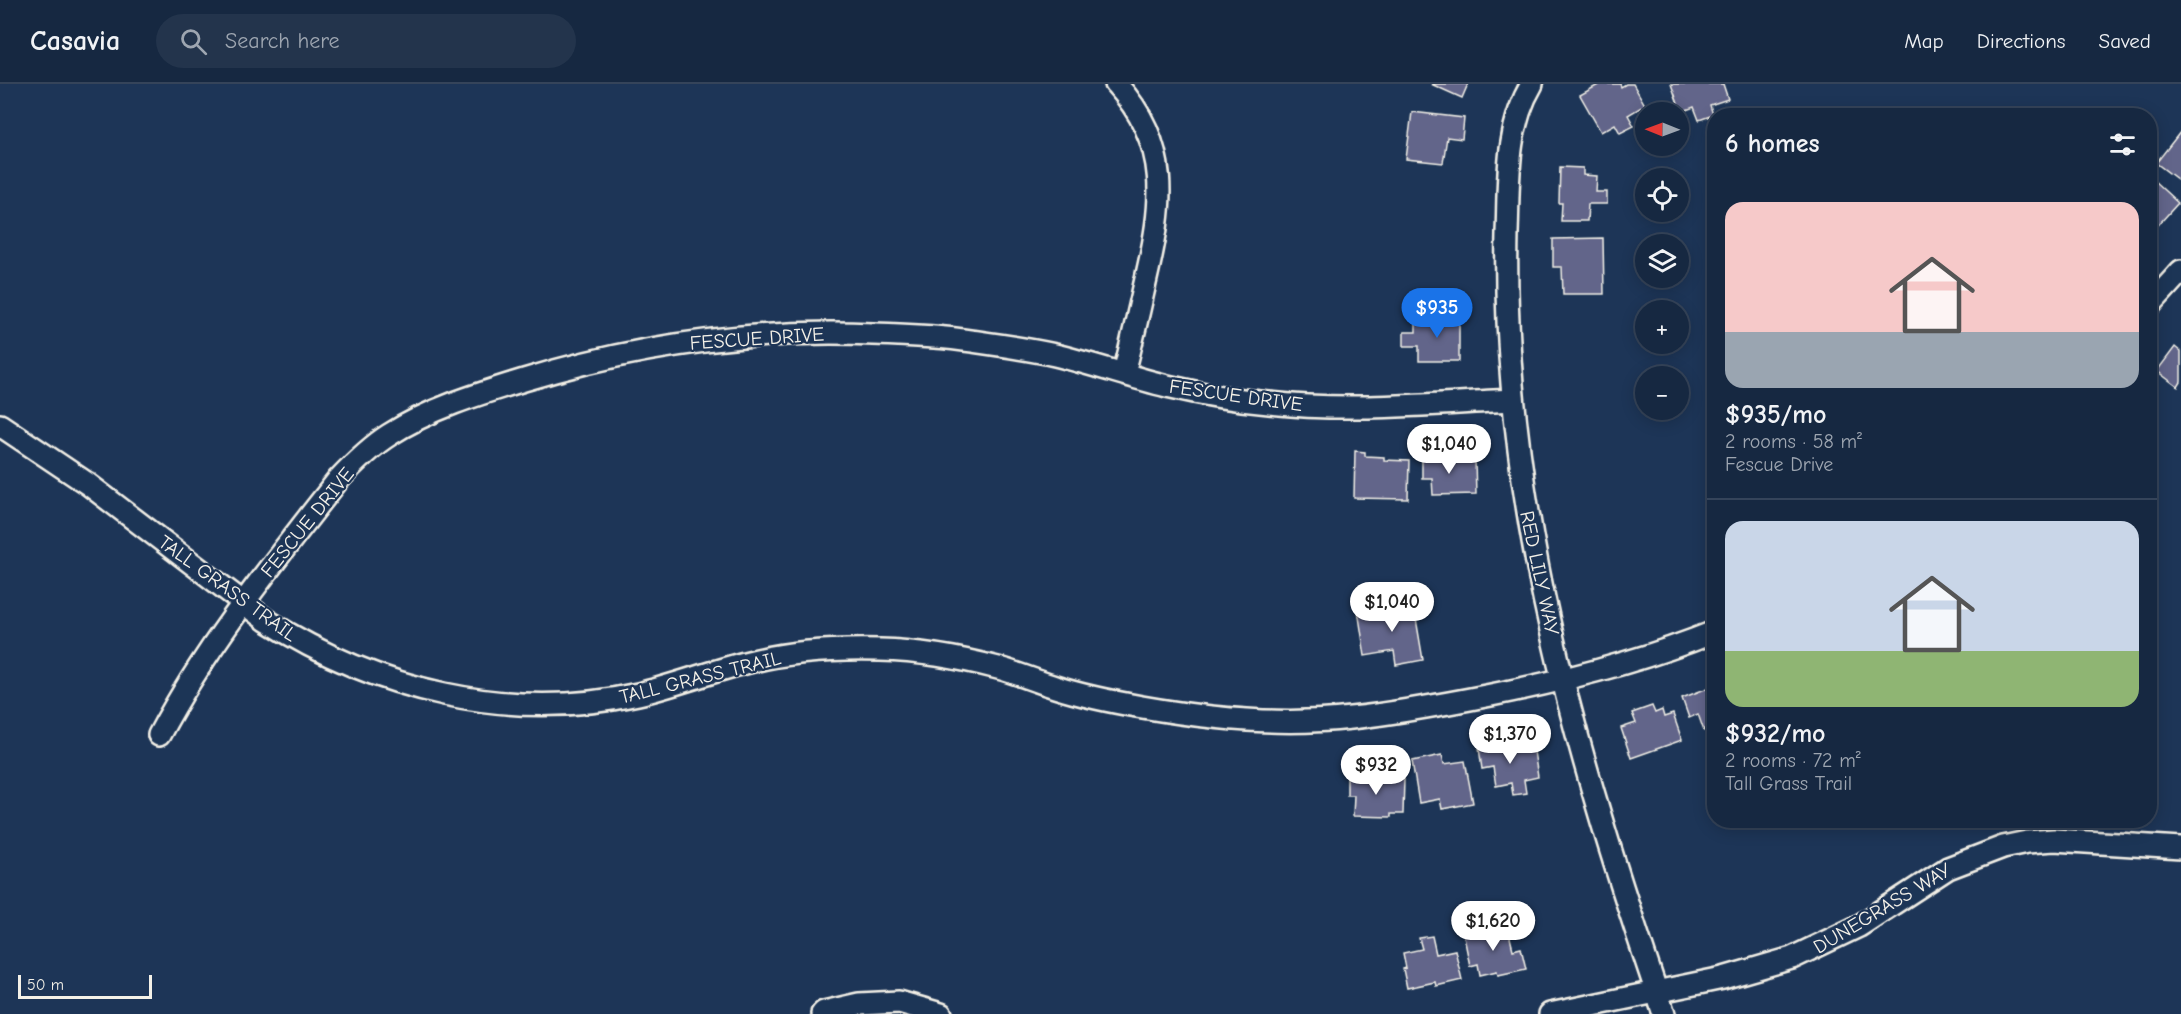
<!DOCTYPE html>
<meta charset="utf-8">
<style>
:root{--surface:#162841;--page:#23344c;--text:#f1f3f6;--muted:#9ea6b1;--line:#35445a;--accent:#1a73e8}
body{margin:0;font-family:"Comic Neue",sans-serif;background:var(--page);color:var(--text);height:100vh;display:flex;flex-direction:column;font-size:22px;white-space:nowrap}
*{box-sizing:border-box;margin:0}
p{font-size:20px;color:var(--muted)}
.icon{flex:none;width:33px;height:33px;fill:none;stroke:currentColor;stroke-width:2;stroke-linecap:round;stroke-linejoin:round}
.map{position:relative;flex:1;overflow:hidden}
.details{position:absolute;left:1707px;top:24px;width:450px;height:720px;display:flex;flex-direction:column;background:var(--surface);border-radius:24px;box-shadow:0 3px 15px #0003,0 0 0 2px var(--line)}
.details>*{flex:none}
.needle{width:39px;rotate:271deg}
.controls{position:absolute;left:1635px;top:18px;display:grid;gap:12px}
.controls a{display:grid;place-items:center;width:54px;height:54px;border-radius:50%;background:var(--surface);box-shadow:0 3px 15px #0003,0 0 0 2px var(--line);font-size:30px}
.scale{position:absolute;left:18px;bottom:15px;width:134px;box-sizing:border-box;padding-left:6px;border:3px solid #f4f1e8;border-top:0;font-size:16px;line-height:21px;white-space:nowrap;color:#f4f1e8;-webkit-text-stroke:4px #1d3557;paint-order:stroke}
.price{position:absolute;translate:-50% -51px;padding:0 14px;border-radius:21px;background:#fff;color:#222;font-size:20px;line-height:39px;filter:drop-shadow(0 2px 3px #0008)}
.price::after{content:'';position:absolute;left:50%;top:36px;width:18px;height:14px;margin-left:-9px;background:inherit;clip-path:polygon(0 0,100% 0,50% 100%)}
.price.active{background:var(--accent);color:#fff}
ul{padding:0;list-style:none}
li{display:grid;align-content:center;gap:12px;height:318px;padding:0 18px}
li+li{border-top:2px solid var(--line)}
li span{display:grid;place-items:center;height:186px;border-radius:18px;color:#555}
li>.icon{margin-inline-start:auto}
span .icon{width:108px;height:108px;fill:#fffc;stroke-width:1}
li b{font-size:26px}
h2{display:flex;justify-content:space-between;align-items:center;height:72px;padding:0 18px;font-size:26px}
header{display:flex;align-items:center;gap:36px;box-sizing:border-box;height:84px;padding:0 30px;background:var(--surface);border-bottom:2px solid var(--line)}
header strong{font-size:28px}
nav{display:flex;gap:33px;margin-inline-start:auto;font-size:21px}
.search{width:420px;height:54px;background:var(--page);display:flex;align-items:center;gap:15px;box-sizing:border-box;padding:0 21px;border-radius:33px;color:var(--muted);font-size:22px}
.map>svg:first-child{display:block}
</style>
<header>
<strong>Casavia</strong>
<div class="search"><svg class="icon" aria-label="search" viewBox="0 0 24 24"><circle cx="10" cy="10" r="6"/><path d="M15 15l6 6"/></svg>Search here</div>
<nav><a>Map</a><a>Directions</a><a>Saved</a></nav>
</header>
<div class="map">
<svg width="2181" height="930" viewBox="0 0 2181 930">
<rect width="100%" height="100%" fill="#1d3557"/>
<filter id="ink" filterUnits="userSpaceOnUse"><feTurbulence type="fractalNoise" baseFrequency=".0167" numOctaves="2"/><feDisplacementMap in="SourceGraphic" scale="12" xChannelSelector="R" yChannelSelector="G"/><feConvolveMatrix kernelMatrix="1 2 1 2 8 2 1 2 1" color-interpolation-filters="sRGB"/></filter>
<g filter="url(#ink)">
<g fill="#62658a" stroke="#f4f1e8" stroke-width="1.5">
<polygon points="1431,0 1468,0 1462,14"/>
<polygon points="1600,0 1620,0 1621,3 1626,0 1633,0 1645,21 1628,31 1634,42 1620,49 1615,40 1601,48 1580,11"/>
<polygon points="1671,0 1723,0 1728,15 1710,21 1713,31 1699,36 1694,23 1681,28"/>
<polygon points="1412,28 1464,34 1462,55 1447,53 1443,79 1406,75"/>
<polygon points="2181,47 2181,98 2156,79"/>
<polygon points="1560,83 1583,84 1583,91 1597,92 1596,108 1607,108 1607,120 1588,120 1587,137 1561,137 1562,119 1559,119"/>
<polygon points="2152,95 2178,119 2150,150 2150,97"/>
<polygon points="1603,154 1604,210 1563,210 1562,183 1553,183 1553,155"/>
<polygon points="1438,229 1459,229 1459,277 1419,277 1419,262 1404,262 1404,248 1416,248 1416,239 1438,239"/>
<polygon points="2175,263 2181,268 2181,298 2178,303 2157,287"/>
<polygon points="1355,367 1365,368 1365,372 1384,373 1384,376 1409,377 1408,415 1354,414"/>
<polygon points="1422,370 1451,370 1451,378 1475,377 1476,410 1433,411 1432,394 1422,394"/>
<polygon points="1413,517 1423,576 1396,581 1394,567 1365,572 1358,526 1373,523 1374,533 1396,529 1395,520"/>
<polygon points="1708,604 1710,608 1714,606 1714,643 1704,647 1698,630 1689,634 1682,614"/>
<polygon points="1652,622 1655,629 1662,626 1664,633 1673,630 1682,656 1631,674 1621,644 1636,639 1632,629"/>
<polygon points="1506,660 1507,665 1533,661 1538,693 1524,696 1526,709 1513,711 1511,699 1496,702 1493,683 1482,685 1479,664"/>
<polygon points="1442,671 1444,680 1465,677 1473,719 1442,725 1440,715 1419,719 1412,677"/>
<polygon points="1347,693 1404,695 1403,730 1391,730 1391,733 1353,732 1354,711 1347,711"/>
<polygon points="1487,843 1489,849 1508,845 1513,866 1521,864 1526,885 1498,891 1497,887 1480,891 1478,880 1470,882 1463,848"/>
<polygon points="1432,852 1436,870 1455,866 1462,896 1436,902 1435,898 1407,904 1403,885 1406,884 1403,869 1422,865 1419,854"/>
</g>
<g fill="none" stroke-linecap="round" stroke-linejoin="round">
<defs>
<g id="minor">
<path d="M1116,0C1172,61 1163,121 1146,195C1139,226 1132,258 1124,289"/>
<path d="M1532,0C1505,45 1509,99 1507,149C1501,421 1578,676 1664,930"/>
<polyline points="2150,221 2181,187"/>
<path d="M0,341L88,400L266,536C375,606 510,639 638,610C677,601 714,586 753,577C794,567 838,565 880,566C919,567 960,574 998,584C1017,589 1036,597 1055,603C1083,612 1113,618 1142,623C1210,635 1283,642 1351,634C1398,629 1445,620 1491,611C1568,596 1642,577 1714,548"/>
<path d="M159,651C208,559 274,478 338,396C354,379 370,363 389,351C429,325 478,310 524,296C638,261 754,245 873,250C906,251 939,252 971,257C999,261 1028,265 1055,271C1093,280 1130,293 1167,302C1201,310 1235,316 1269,319C1350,328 1432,320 1513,316"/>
<polyline points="822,930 824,928 859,920 899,918 941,930"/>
<polyline points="1550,930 1723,894 1792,874 1859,842 1948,784 2003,763 2027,758 2054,756 2181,764"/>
</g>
</defs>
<use href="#minor" stroke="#f4f1e8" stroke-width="26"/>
<use href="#minor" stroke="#1d3557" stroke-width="21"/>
</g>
</g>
<g text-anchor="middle" stroke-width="4.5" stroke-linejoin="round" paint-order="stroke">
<g font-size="20" fill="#f4f1e8" stroke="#1d3557">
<text transform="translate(757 254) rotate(-4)" y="7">FESCUE DRIVE</text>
<text transform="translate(1236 311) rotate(8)" y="7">FESCUE DRIVE</text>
<text transform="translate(307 438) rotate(-51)" y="7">FESCUE DRIVE</text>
<text transform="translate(1540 489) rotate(78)" y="7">RED LILY WAY</text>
<text transform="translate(228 504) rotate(36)" y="7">TALL GRASS TRAIL</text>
<text transform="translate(700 593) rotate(-14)" y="7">TALL GRASS TRAIL</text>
<text transform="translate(1882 824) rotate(-31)" y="7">DUNEGRASS WAY</text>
</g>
</g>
</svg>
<div class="controls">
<a><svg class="needle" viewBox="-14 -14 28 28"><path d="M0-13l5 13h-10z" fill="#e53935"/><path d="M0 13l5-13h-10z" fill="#9ea6b1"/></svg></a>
<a><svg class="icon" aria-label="locate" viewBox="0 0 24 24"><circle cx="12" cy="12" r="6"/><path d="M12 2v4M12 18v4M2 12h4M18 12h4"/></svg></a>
<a><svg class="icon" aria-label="layers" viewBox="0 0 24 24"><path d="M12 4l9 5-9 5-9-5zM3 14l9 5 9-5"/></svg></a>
<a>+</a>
<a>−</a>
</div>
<div class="scale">50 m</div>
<b class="price active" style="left:1437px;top:255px">$935</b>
<b class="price" style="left:1449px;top:391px">$1,040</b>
<b class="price" style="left:1392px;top:549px">$1,040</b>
<b class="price" style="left:1510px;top:681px">$1,370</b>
<b class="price" style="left:1376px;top:712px">$932</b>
<b class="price" style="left:1493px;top:868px">$1,620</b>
<section class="details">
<h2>6 homes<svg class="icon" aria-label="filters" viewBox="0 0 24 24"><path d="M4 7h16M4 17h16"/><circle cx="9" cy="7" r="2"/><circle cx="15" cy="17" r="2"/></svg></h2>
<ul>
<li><span style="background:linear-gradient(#f6c9c9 70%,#9aa5b1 0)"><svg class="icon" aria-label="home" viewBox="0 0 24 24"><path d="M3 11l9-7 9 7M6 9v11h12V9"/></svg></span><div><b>$935/mo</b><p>2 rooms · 58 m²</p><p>Fescue Drive</p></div></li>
<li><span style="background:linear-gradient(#c9d6e8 70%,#8fb573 0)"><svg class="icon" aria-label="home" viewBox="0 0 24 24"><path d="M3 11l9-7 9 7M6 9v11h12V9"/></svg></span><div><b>$932/mo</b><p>2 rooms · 72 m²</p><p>Tall Grass Trail</p></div></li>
</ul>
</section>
</div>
